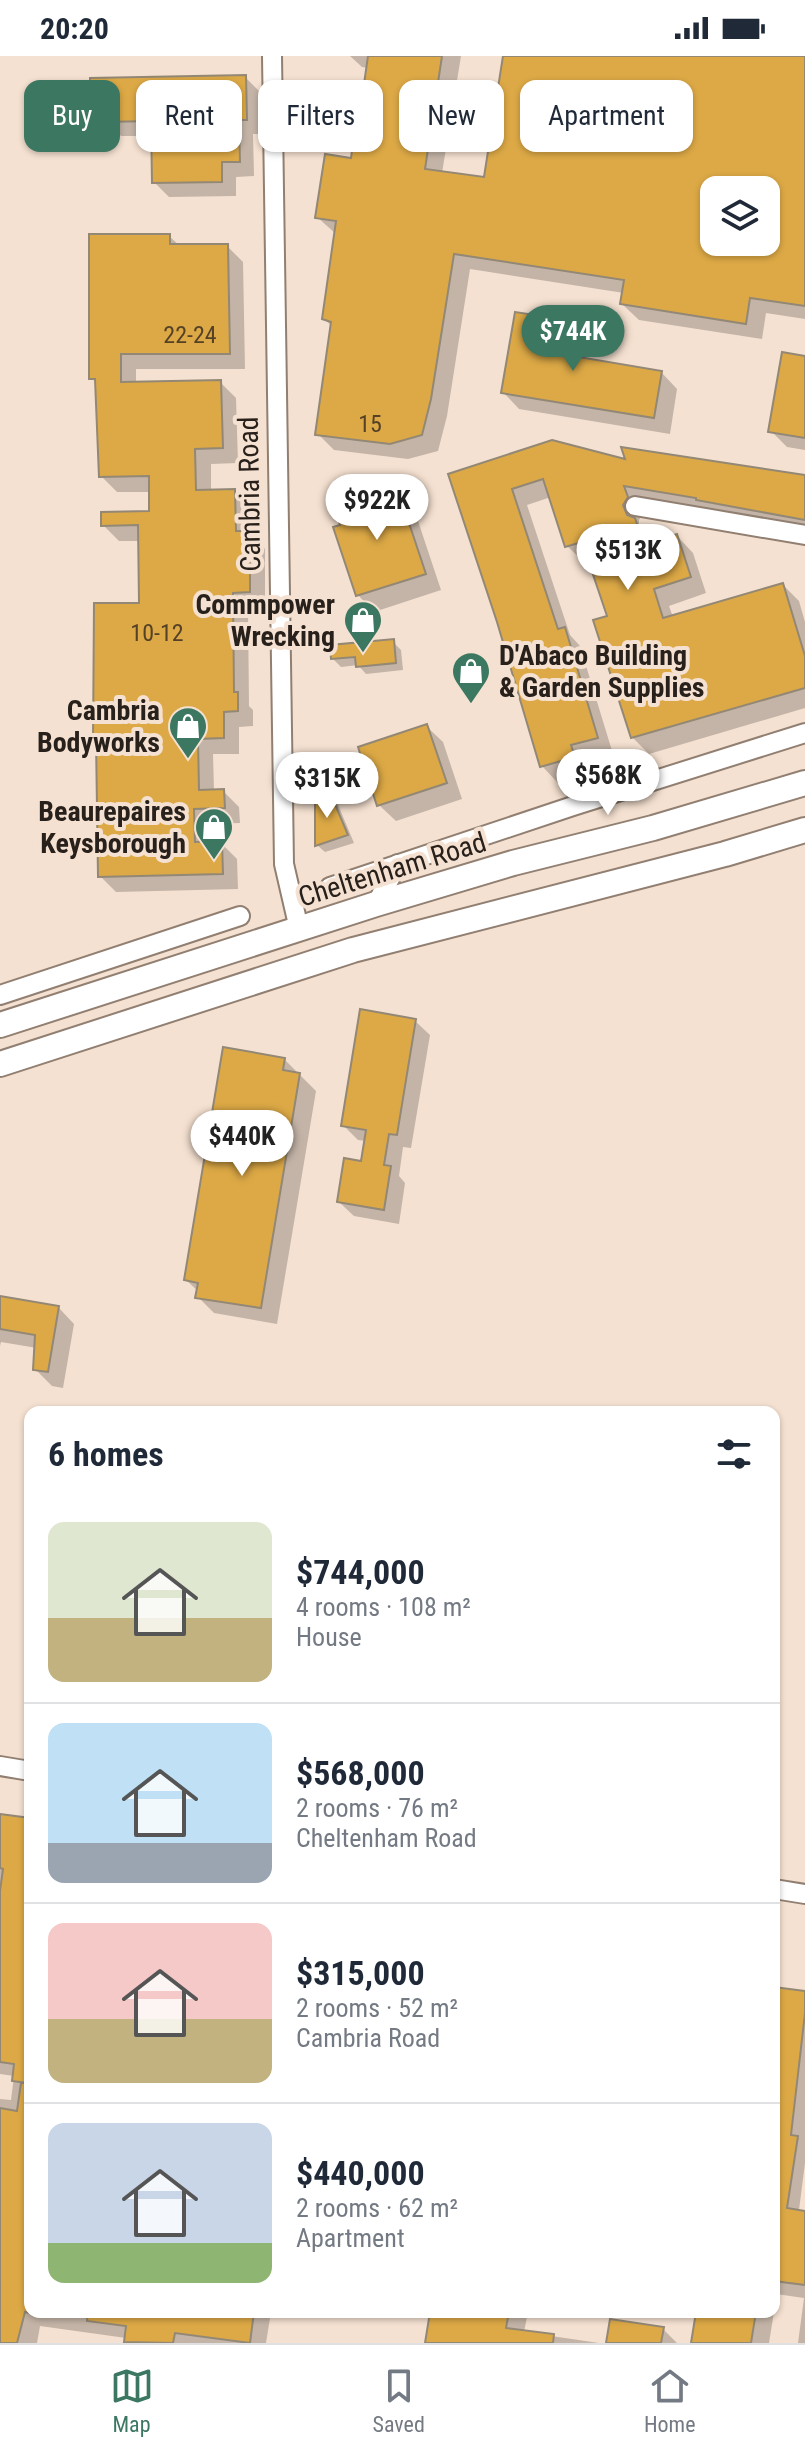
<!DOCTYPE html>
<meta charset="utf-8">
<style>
:root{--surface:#fff;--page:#f2f2f3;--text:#1f2937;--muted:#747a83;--line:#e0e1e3;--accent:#3c7761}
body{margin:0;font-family:"Roboto Condensed",sans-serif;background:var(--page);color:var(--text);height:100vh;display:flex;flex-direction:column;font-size:30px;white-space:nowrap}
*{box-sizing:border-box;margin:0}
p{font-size:26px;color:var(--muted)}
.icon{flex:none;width:44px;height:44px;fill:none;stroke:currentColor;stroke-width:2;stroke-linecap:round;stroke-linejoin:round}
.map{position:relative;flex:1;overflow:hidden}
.side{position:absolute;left:24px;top:1350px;width:756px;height:912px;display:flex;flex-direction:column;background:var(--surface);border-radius:16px;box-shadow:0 2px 6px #0004}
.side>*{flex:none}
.guide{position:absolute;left:24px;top:24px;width:758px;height:72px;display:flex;gap:16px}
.controls{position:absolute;left:700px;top:120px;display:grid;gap:16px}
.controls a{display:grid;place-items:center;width:80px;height:80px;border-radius:16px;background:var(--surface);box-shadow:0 2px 6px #0004;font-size:40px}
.price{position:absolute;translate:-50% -68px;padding:0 18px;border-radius:28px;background:#fff;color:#222;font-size:26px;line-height:52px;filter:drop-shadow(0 2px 4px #0008)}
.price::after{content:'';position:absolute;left:50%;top:48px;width:24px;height:18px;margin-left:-12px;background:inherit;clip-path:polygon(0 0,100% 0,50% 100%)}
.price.active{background:var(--accent);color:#fff}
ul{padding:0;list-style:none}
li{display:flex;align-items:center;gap:24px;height:200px;padding:0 24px}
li+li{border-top:2px solid var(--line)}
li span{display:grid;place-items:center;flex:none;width:224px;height:160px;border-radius:16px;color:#555}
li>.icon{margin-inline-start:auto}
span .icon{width:96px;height:96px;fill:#fffc;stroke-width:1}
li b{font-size:34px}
h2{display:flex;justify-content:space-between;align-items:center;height:96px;padding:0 24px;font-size:34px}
.pill{padding:0 28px;border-radius:16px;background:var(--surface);box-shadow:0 2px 6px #0004;font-size:28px;line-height:72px}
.pill.active{background:var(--accent);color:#fff}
.status{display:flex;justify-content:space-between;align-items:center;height:56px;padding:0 40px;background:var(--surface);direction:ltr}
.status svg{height:22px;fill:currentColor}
.tab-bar{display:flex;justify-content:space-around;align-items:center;height:112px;border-top:2px solid var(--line);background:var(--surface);font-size:22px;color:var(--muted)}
.tab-bar a{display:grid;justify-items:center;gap:4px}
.tab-bar .active{color:var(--accent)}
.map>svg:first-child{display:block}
</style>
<div class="status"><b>20:20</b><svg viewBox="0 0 49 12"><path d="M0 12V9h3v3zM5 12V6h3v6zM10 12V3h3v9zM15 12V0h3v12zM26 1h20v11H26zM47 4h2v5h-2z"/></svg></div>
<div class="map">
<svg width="805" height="2287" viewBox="0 0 805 2287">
<rect width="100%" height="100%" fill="#f5e1d1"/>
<g fill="#0003" fill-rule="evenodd">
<path d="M350,0H461L442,117L486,124L505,0H805V263L766,257L762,283L639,264L622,248L624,237L470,213L447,360L438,395L408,403L334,394L318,378L333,271L324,263L336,178L317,161L352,104L355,84L344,82L328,66L364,38L368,12L362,11ZM714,134H766V186H714Z"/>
<polygon points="245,21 260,36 261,78 253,78 254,120 236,121 236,140 169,141 154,126 153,80 121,80 92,50"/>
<polygon points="169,180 180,190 227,190 243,206 245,313 136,313 136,328 220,326 236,342 238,407 211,408 211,436 234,435 250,451 250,478 265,493 265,551 248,552 249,650 253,654 253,670 239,671 239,698 213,698 214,735 223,735 239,751 240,767 209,768 210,788 221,787 237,803 238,833 116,836 100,820 98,687 95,684 141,549 140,485 119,485 103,469 151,457 151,436 117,436 101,420 98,328 91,322"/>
<polygon points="559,265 576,281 572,302 661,316 677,333 670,378 519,353 503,336"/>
<polygon points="805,302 805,394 787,391 771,375"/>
<polygon points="628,406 805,421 805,477 643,458 639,464 639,469 651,481 653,488 677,480 693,497 706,537 669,550 673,561 783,529 799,545 805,566 805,652 649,698 632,681 609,561 590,504 584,506 567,490 551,441 527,449 570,579 580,590 613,698 586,706 590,717 558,727 542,710 499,566 450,420"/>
<polygon points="397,433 413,450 441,534 374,556 358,539"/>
<polygon points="393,586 401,594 403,614 366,618 358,609 341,611 333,603"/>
<polygon points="426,670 443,686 462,743 396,765 379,749"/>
<polygon points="328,736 336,744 354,787 325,796 317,789"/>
<polygon points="415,965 430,979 411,1092 403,1091 399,1120 405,1127 399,1168 354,1160 339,1146 363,1107 366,1085 358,1084 343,1069"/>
<polygon points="284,1003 316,1035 277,1268 214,1257 198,1241 199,1236 186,1224"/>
<polygon points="0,1242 58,1251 74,1268 63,1332 52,1330 35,1313 37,1292 1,1286 0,1290"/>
<polygon points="30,1618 30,1648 26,1643"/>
<polygon points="0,1760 30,1764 30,2256 271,2256 266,2287 128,2287 126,2282 40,2270 37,2287 0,2287 0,2043 11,2044 14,2020 0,2018"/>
<polygon points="774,1933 805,1937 805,2107 799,2154 805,2154 805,2287 798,2287 804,2242 776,2238 774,2254"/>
<polygon points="432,2256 528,2256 524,2276 599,2287 427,2287"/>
<polygon points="698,2256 774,2256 769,2287 693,2287"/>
<polygon points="663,2273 677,2287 608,2287"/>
</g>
<g fill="#dda946" stroke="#938875" stroke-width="2" fill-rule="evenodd">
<path d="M368,0H442L425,113L484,121L503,0H805V250L750,242L746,268L620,248L624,224L454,198L431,343L422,379L390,388L315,379L331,266L322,263L336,165L315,162L325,98L351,102L355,71L325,66L331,30L363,35ZM714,132L766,134V186H714Z"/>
<polygon points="246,19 247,64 239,64 240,106 222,106 222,126 152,127 151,65 104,66 103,51 90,51 90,22"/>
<polygon points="89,178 170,178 170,188 228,188 230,298 121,298 121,326 221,324 223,392 195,393 196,434 235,433 236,475 250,475 250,536 233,537 234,636 238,636 238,655 224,656 224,682 198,683 199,734 224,733 225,752 194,753 195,786 222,785 223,818 98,821 96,684 93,685 94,547 139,547 138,469 101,470 101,456 149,455 149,420 99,421 95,323 89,323"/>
<polygon points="515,256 560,263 555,297 662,315 654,362 501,337"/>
<polygon points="782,296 805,300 805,382 768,376"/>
<polygon points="552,384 625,403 621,391 805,419 805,464 696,444 696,442 624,430 628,441 623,449 627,459 635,462 644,489 677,478 691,521 654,533 663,562 783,527 805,600 805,632 631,682 593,564 607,560 582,486 565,491 543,423 512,433 558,573 565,571 598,682 571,689 575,701 540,711 497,566 448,418"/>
<polygon points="397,431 426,518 356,540 333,471 340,469 334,451"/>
<polygon points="394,583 396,607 356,611 355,601 331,603 330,589"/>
<polygon points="427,668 447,727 377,750 358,691"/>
<polygon points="329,734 348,779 315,790 315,738"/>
<polygon points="360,953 416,963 397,1079 389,1078 384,1109 391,1110 384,1154 337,1146 344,1102 361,1105 366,1074 341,1070"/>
<polygon points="223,991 285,1002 283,1014 300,1017 261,1252 195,1242 198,1227 184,1224"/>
<polygon points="0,1240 59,1250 48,1316 33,1314 35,1279 0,1273"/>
<polygon points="0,1758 30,1762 30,2257 25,2256 17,2287 0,2287 0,2052 17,2055 21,2027 27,2027 12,2025 14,2008 0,2006 0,1835 3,1813 0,1812"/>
<polygon points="774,1931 805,1935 805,1957 791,2079 798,2080 787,2152 805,2155 805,2229 774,2225"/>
<polygon points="88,2256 254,2256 250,2287 175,2277 173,2287 124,2286 126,2270 87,2265"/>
<polygon points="430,2256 509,2256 506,2272 554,2278 553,2287 425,2287"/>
<polygon points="696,2256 756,2256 751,2287 691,2287"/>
<polygon points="610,2263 664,2271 661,2287 606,2287"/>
</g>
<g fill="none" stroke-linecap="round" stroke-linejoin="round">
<defs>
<g id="minor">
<polyline points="272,0 284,808 299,873"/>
<polyline points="635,450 805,479"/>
<polyline points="330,831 573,750 805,677"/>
<polyline points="376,848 398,808"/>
<polyline points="0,939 240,860"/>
<polyline points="0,1710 30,1715"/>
<polyline points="774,1833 805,1838"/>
</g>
<g id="major">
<polyline points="0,969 376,848 513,807 653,772 805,727"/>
<polyline points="0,1008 353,894 725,798 805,774"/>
</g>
</defs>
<use href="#minor" stroke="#917f71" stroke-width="22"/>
<use href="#major" stroke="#917f71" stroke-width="28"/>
<use href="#minor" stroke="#fff" stroke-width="18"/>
<use href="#major" stroke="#fff" stroke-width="24"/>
</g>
<defs>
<symbol id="shop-pin" viewBox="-11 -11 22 30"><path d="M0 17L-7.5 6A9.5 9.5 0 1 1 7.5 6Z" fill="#3c7761" stroke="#f5e1d1"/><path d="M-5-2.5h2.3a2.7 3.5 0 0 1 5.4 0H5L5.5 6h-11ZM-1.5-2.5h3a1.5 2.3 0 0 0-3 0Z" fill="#fff"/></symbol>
</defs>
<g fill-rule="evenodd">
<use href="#shop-pin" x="341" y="542" width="44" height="60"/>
<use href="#shop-pin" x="449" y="593" width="44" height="60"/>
<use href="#shop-pin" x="166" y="648" width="44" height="60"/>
<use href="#shop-pin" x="192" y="749" width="44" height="60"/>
</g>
<g text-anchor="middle" stroke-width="8" stroke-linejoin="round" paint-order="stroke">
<g font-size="24" fill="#554226">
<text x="190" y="287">22-24</text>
<text x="370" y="376">15</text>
<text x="157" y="585">10-12</text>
</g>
<g font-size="28" fill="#28201b" stroke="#f5e1d1">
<text transform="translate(249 438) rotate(-91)" y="10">Cambria Road</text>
<text transform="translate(392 813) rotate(-17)" y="10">Cheltenham Road</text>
</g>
<g font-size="28" font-weight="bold" fill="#28201b" stroke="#f5e1d1" text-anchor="end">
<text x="335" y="558">Commpower<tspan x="335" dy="32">Wrecking</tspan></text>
<text x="499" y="609" text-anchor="start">D'Abaco Building<tspan x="499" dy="32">&amp; Garden Supplies</tspan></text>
<text x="160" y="664">Cambria<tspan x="160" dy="32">Bodyworks</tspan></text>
<text x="186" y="765">Beaurepaires<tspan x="186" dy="32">Keysborough</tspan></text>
</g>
</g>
</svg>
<div class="controls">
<a><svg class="icon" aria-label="layers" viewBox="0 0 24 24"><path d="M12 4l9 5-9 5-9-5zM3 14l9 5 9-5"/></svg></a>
</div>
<b class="price active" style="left:573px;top:317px">$744K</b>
<b class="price" style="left:377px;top:486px">$922K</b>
<b class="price" style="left:628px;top:536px">$513K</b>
<b class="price" style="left:608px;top:761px">$568K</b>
<b class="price" style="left:327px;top:764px">$315K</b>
<b class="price" style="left:242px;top:1122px">$440K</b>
<div class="guide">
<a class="pill active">Buy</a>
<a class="pill">Rent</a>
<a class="pill">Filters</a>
<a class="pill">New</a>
<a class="pill">Apartment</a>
</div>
<section class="side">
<h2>6 homes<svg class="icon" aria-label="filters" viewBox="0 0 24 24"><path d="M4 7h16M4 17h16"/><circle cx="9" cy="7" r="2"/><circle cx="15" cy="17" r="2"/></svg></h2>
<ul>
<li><span style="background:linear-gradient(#dfe7d0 60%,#c2b280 0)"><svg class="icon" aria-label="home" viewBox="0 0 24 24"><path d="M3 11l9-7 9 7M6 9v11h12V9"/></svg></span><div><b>$744,000</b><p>4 rooms · 108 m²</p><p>House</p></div></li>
<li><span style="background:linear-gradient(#bfe0f5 75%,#9aa5b1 0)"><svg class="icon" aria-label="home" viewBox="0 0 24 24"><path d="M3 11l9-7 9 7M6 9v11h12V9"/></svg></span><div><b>$568,000</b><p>2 rooms · 76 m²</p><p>Cheltenham Road</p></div></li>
<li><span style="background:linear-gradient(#f6c9c9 60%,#c2b280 0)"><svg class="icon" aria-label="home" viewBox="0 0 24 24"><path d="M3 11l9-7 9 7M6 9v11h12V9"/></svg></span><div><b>$315,000</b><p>2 rooms · 52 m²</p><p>Cambria Road</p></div></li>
<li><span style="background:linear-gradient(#c9d6e8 75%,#8fb573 0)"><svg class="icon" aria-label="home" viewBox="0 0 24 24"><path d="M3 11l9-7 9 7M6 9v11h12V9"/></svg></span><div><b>$440,000</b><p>2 rooms · 62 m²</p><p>Apartment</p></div></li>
</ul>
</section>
</div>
<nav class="tab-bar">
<a class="active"><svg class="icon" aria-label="map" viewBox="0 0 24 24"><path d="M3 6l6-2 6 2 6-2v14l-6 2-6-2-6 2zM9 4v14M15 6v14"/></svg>Map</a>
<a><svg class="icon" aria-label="saved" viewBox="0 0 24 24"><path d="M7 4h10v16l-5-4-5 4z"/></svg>Saved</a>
<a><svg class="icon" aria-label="home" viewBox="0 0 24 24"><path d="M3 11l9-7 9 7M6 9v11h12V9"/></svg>Home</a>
</nav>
